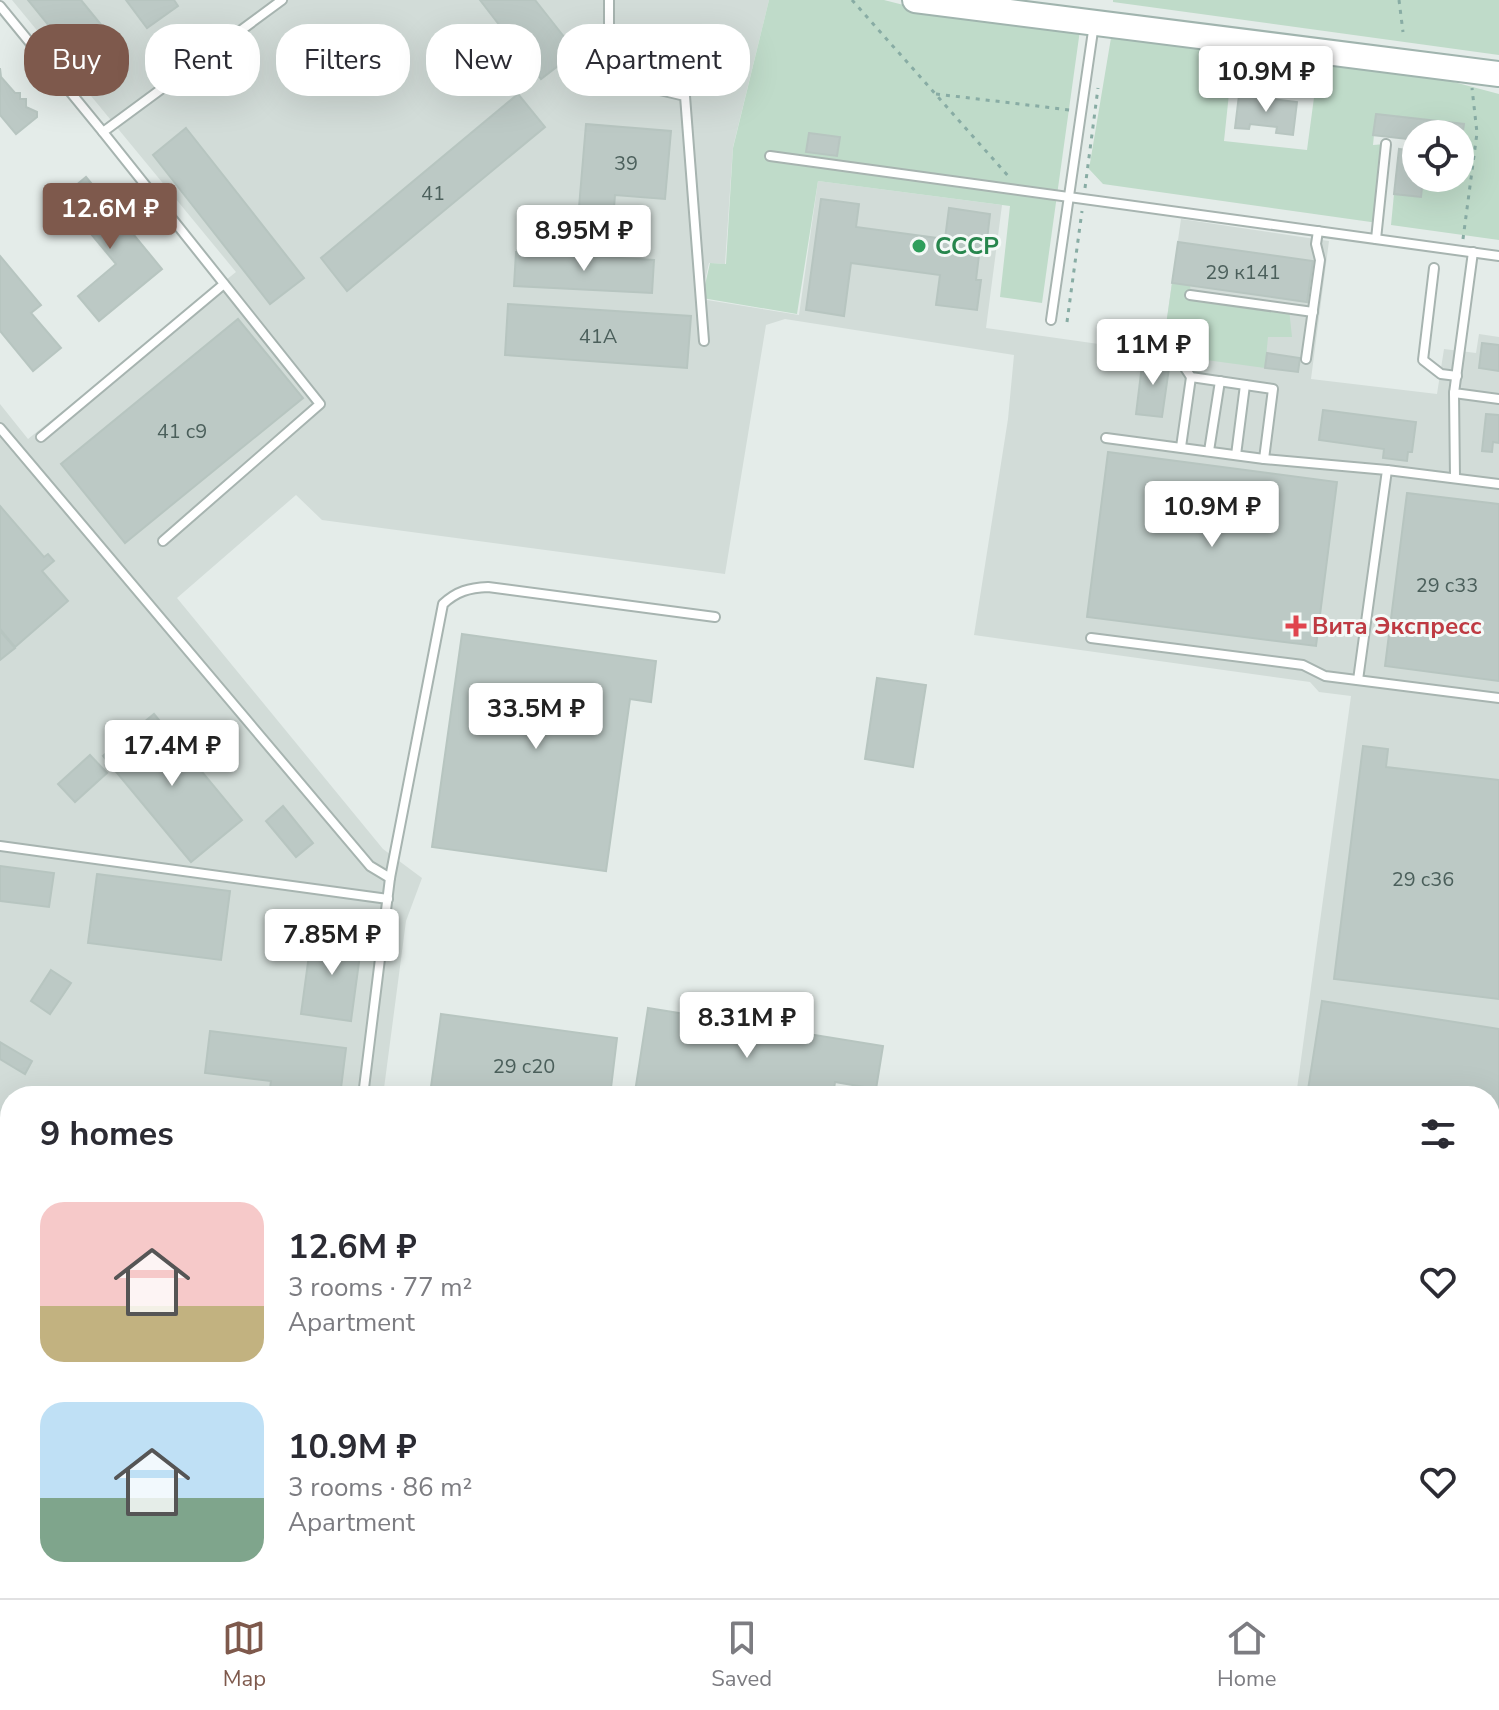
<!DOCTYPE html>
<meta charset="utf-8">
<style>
:root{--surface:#fff;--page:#f2f2f3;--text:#2b2b33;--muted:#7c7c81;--line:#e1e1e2;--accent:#7e594c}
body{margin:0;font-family:"Nunito Sans",sans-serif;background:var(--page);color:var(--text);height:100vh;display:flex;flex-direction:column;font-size:30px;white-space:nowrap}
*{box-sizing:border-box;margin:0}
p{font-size:26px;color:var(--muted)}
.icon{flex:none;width:44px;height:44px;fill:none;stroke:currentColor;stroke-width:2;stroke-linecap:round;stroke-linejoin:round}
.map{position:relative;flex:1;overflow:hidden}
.details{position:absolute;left:0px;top:1086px;width:1500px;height:512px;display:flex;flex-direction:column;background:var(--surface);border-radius:32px 32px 0 0;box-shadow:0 8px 32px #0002}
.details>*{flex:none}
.hud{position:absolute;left:24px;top:24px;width:800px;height:72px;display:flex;gap:16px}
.fabs{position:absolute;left:1402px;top:120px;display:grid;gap:16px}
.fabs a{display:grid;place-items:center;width:72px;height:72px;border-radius:50%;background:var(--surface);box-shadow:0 8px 32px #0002;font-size:40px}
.price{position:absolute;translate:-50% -68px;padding:0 18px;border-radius:8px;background:#fff;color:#222;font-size:26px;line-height:52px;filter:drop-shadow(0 2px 4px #0008)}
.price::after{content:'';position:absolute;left:50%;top:48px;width:24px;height:18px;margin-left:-12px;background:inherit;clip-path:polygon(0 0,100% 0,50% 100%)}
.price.active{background:var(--accent);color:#fff}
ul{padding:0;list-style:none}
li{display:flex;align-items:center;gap:24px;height:200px;padding:0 40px}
li span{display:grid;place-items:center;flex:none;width:224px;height:160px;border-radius:24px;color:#555}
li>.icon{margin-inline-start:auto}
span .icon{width:96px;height:96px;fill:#fffc;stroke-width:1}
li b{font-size:34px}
h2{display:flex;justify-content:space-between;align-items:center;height:96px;padding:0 40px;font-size:34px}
.pill{padding:0 28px;border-radius:32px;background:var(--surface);box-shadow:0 8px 32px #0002;font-size:28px;line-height:72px}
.pill.active{background:var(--accent);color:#fff}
.tabs{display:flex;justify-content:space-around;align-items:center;height:112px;border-top:2px solid var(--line);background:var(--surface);font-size:22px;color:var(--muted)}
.tabs a{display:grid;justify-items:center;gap:4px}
.tabs .active{color:var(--accent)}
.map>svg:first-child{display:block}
</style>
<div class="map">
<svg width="1499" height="1598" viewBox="0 0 1499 1598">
<rect width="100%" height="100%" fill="#e4ece9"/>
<path fill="#d2dcd8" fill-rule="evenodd" d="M12,0H769L733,147L725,264L709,263L701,299L799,315L818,181L1002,205L986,328L1162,353L1181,219L1329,241L1311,379L1437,394L1444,349L1476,353L1479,334L1499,337V1598H0V404L28,439L236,272ZM785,319L1014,355L1008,419L974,635L1310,682L1319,692L1351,696L1296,1096H1490V1588H10V1096H383L406,921L422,878L383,849L177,598L296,495L322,520L725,574L766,325Z"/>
<g fill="#bfdbc9">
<polygon points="769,0 884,0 931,12 1080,30 1042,303 1000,297 1010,206 818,181 797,314 702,298 710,263 726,264 733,148"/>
<polygon points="1113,0 1499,0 1499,55 1113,2"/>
<polygon points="1112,32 1291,57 1290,71 1232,65 1224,141 1307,150 1319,60 1450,81 1499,94 1499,240 1391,225 1394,194 1420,197 1423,178 1460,178 1463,124 1376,114 1373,145 1386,144 1378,223 1103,184 1089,169"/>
<polygon points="1172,283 1190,285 1191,295 1289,309 1292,337 1268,337 1265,368 1162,354"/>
</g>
<g fill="#bcc9c5" stroke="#b7c5c0" stroke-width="2">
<polygon points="28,0 81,0 121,49 89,75"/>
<polygon points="126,0 174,0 178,6 147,28"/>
<polygon points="480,0 535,0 576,52 541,79"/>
<polygon points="0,68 1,77 15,93 20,93 20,99 26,99 26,107 37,112 37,117 16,134 0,115"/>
<polygon points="518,94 545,127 347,291 321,258"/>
<polygon points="1239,95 1297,102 1293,135 1276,133 1277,127 1250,124 1249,129 1235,128"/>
<polygon points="1376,114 1464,124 1461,145 1460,134 1416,134 1416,178 1423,178 1421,197 1394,194 1399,149 1406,150 1408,139 1373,135"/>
<polygon points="586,124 671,131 665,199 615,195 610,257 575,255"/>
<polygon points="186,128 304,278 270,304 153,155"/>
<polygon points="809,133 840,137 837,156 806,152"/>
<polygon points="86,177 162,269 99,321 78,296 116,264 61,198"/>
<polygon points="821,199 859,204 856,227 945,239 949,208 990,214 987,240 981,239 976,280 981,280 977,310 936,305 940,275 851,263 844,316 806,310"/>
<polygon points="1178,242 1313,261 1307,302 1172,283"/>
<polygon points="516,252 654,260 652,293 514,286"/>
<polygon points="0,256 41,305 31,313 61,348 33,371 0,331"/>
<polygon points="508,304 691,316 687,368 505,355"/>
<polygon points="238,319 303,398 125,543 61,464"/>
<polygon points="1482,343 1499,345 1499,371 1479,368"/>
<polygon points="1267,353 1300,358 1298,372 1265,368"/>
<polygon points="1143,357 1170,361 1162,417 1136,414"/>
<polygon points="1323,410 1416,422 1412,452 1408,452 1407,461 1383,458 1384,449 1319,440"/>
<polygon points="1486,414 1499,415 1499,443 1493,442 1492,452 1482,451"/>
<polygon points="1108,452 1337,482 1316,646 1087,617"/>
<polygon points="1407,493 1499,504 1499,681 1385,666"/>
<polygon points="0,506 44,557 48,554 54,561 42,571 68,601 15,647 0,629"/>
<polygon points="0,631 15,648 0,660"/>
<polygon points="462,634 656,661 651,702 630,699 606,871 432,847"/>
<polygon points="877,678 926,685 913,767 865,759"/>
<polygon points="154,714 242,820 191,862 103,756"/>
<polygon points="1363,746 1388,749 1386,767 1499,780 1499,999 1334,979"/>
<polygon points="90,755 107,773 75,802 58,784"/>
<polygon points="283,806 313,843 296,857 266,821"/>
<polygon points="0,866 54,873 49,907 0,901"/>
<polygon points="97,874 230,891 221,960 88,943"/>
<polygon points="312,933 362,940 351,1021 301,1014"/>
<polygon points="51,970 71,983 50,1014 31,1001"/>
<polygon points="1322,1001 1499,1029 1499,1199 1490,1197 1490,1096 1307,1096"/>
<polygon points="648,1008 883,1046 876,1089 835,1082 833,1096 659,1096 635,1092"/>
<polygon points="441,1014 617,1038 610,1096 430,1094"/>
<polygon points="210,1031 346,1048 340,1096 269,1096 271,1081 205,1073"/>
<polygon points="0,1042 32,1061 25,1074 0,1059"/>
<polygon points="0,1178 10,1185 10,1379 0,1373"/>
<polygon points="1490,1257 1499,1259 1499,1404 1490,1403"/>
<polygon points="1499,1549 1499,1583 1490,1585 1490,1551"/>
</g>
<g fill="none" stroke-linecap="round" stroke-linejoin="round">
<defs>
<g id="lane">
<polyline points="609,0 609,78 685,96 704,341"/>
<polyline points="0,6 103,132"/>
<polyline points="770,156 1499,256"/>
<polyline points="1376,239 1386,144"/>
<polyline points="1473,252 1454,393 1499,399"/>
<polyline points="1434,268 1423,360 1441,374 1457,376"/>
<polyline points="1190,295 1313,312"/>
<polyline points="1051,320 1094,24"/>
<polyline points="1150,334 1179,359 1191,377 1273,389 1264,459"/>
<polyline points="1306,359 1320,260 1316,244 1318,231"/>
<polyline points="1454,393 1455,478"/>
<polyline points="0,428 370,866 390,878"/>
<polyline points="41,437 224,284"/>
<polyline points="1106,438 1264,459 1387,470 1358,680"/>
<polyline points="1181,447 1191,377"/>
<polyline points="1209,451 1220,381"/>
<polyline points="1236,455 1245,385"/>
<polyline points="1387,470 1499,484"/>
<polyline points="163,541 320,404 103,132 282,0"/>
<polyline points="1091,638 1303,665 1325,676 1499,698"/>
<polyline points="0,846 388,899"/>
<path d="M363,1096L390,878L443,604C457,591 469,588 488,587L715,617"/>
<polyline points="298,1598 298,1588"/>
</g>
<polyline id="secondary" points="915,0 1499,74"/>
</defs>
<use href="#lane" stroke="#a7b4b0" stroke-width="12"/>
<use href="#secondary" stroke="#a0b4ae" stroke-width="28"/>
<g stroke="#88aca4" stroke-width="3" stroke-dasharray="4 6" stroke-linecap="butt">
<polyline points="852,0 1009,177"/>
<polyline points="1399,0 1403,32"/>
<polyline points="936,94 1070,110"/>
<polyline points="1085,188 1098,88"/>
<polyline points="1463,239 1477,133 1472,88"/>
<polyline points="1067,322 1082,211"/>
</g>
<use href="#lane" stroke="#fff" stroke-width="8"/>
<use href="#secondary" stroke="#fff" stroke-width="24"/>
</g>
<circle fill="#2e9e5b" stroke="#f4f9f7" stroke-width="3" cx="919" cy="246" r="8"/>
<path fill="#e0444e" stroke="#f4f9f7" stroke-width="3" d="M1292 614h8v8h8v8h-8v8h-8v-8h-8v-8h8z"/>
<g text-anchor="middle" stroke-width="6" stroke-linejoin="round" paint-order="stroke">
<g font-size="20" fill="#4b5f5b">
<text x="626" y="170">39</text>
<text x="433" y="200">41</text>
<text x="1243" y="279">29 к141</text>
<text x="598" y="343">41А</text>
<text x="182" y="438">41 с9</text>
<text x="1447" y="592">29 с33</text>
<text x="1423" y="886">29 с36</text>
<text x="524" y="1073">29 с20</text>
</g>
<g font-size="24" font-weight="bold" fill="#27864d" stroke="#f4f9f7" text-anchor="start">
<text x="935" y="254">СССР</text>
</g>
<g font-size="24" font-weight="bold" fill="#be3a42" stroke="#f4f9f7" text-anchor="start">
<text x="1312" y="634">Вита Экспресс</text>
</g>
</g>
</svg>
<div class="fabs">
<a><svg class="icon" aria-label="locate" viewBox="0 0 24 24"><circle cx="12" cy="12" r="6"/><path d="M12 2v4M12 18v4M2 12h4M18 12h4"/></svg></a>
</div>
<b class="price" style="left:1266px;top:114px">10.9M ₽</b>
<b class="price active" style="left:110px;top:251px">12.6M ₽</b>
<b class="price" style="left:584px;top:273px">8.95M ₽</b>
<b class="price" style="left:1153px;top:387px">11M ₽</b>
<b class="price" style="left:1212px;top:549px">10.9M ₽</b>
<b class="price" style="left:536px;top:751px">33.5M ₽</b>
<b class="price" style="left:172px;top:788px">17.4M ₽</b>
<b class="price" style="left:332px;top:977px">7.85M ₽</b>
<b class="price" style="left:747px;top:1060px">8.31M ₽</b>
<div class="hud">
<a class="pill active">Buy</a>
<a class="pill">Rent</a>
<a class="pill">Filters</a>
<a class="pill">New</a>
<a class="pill">Apartment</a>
</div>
<section class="details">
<h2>9 homes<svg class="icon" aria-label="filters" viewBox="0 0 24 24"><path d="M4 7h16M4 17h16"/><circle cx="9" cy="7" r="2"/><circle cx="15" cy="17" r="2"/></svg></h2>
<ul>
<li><span style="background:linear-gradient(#f6c9c9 65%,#c2b280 0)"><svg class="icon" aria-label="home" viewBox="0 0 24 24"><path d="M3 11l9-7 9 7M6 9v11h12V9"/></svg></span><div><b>12.6M ₽</b><p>3 rooms · 77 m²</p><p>Apartment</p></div><svg class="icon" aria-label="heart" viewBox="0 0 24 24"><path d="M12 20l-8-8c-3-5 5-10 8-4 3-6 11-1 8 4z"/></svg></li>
<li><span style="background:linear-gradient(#bfe0f5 60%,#7fa58c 0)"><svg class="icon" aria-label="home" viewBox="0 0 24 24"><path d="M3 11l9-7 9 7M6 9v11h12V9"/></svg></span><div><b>10.9M ₽</b><p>3 rooms · 86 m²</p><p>Apartment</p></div><svg class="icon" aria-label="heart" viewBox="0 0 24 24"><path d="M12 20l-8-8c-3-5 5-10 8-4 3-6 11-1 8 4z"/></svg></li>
</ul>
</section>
</div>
<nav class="tabs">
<a class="active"><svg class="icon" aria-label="map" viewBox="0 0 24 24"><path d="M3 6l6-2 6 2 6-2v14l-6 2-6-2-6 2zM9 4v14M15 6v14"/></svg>Map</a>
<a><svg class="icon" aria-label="saved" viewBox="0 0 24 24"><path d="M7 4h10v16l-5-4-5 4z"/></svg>Saved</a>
<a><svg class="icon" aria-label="home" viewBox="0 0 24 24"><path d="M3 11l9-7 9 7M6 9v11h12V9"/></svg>Home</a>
</nav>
